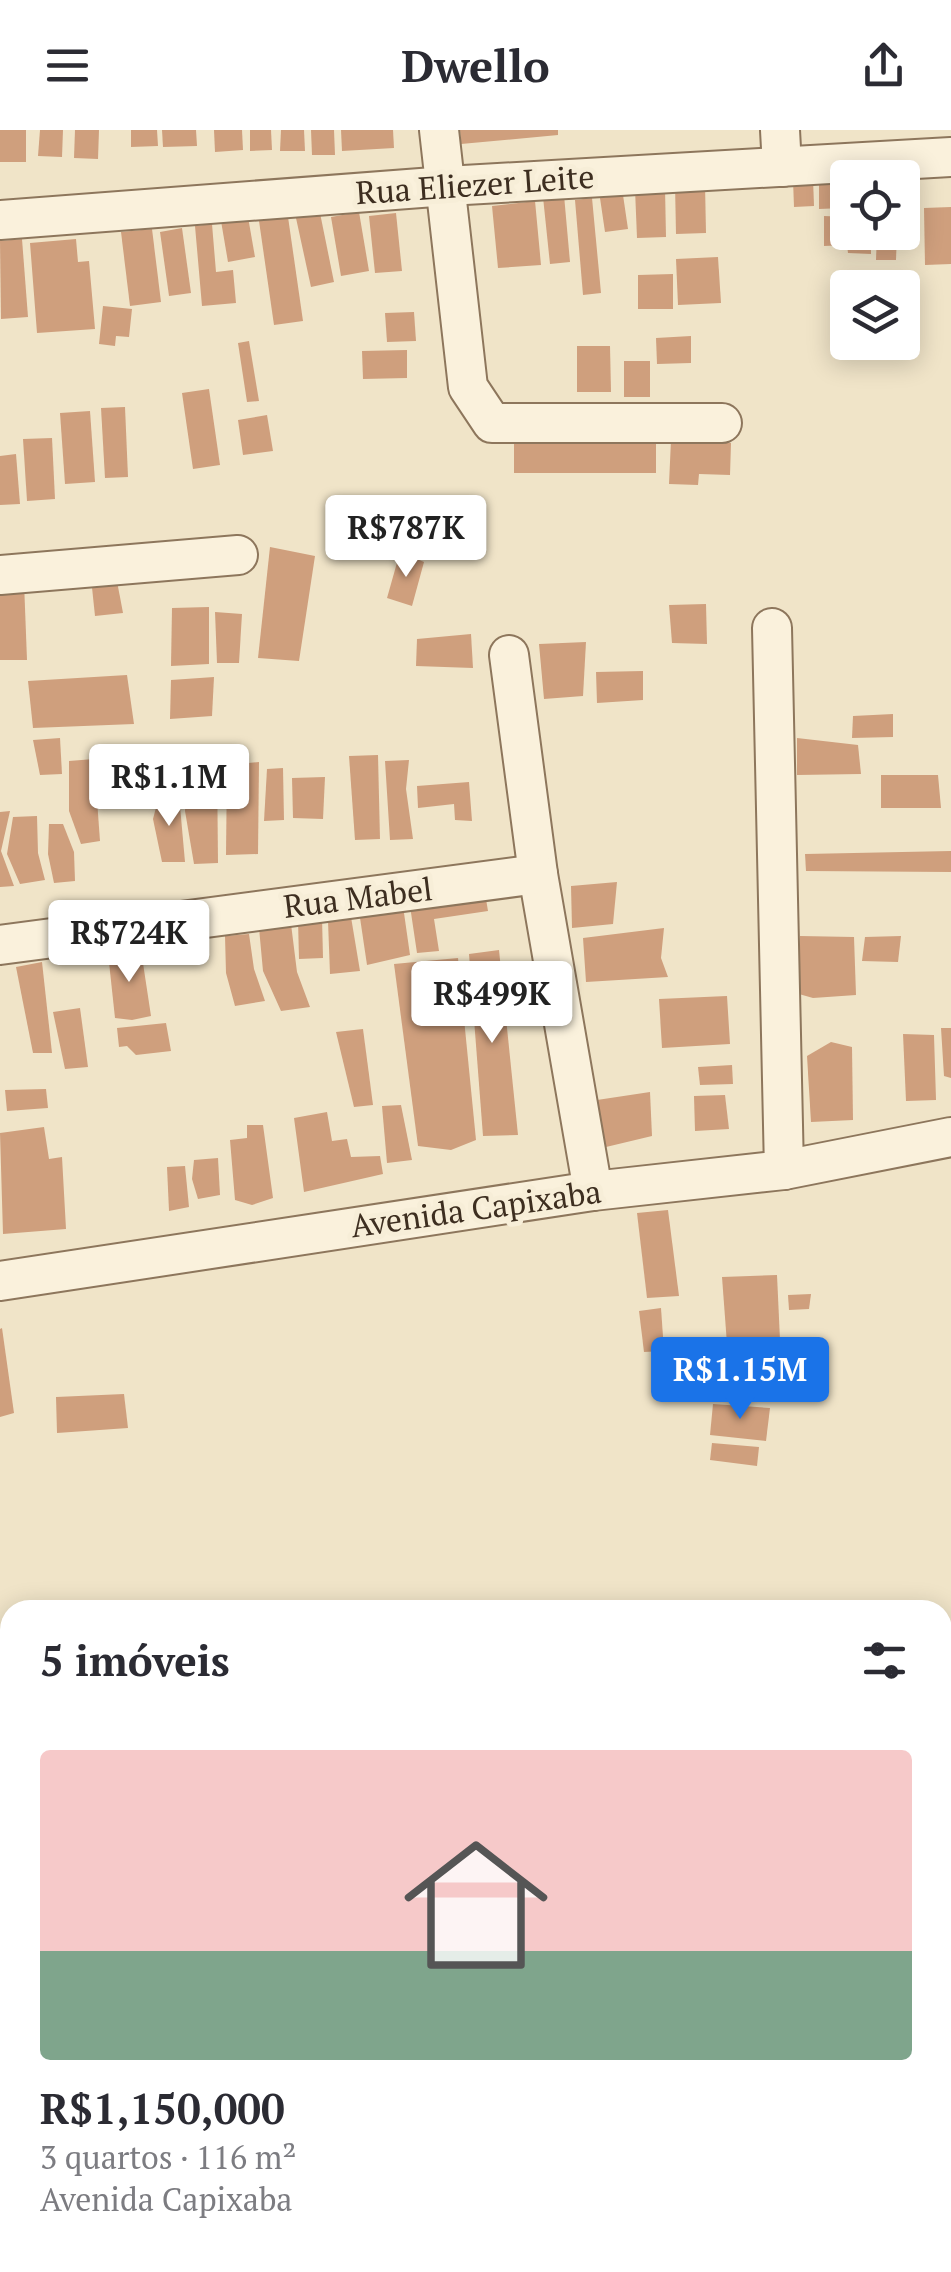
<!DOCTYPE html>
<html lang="pt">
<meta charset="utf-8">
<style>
:root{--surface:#fff;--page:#f7f7f7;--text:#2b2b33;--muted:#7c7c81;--accent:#1a73e8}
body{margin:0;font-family:"PT Serif",serif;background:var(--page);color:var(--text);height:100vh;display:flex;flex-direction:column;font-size:38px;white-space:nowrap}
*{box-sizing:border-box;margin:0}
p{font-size:32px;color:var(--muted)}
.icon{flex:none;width:55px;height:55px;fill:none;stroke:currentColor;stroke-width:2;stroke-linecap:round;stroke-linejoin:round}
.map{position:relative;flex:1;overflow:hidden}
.details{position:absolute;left:0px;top:1470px;width:952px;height:672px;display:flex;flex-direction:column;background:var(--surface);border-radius:30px 30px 0 0;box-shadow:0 5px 25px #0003}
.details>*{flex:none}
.buttons{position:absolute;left:830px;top:30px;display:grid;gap:20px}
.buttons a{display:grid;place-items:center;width:90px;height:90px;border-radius:10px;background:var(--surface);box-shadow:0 5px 25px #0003;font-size:50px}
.price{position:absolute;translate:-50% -85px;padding:0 22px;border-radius:10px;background:#fff;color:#222;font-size:32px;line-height:65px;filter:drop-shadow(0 2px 5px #0008)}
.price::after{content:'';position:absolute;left:50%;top:60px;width:30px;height:22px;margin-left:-15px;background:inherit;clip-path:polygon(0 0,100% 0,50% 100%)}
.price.on{background:var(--accent);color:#fff}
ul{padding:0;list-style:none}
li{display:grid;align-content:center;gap:20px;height:530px;padding:0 40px}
li span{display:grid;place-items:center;height:310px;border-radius:10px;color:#555}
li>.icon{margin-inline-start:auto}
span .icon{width:180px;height:180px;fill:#fffc;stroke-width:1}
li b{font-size:42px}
h2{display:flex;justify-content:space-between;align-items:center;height:120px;padding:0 40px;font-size:42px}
header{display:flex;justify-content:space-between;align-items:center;height:130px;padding:0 40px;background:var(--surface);font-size:45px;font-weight:700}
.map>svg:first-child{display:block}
</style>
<header><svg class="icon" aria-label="menu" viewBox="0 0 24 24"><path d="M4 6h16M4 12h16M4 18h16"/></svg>Dwello<svg class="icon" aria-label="share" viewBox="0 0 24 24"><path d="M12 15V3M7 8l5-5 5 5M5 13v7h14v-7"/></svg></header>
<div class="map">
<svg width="951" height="2142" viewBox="0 0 951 2142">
<rect width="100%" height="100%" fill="#f0e4c8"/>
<g fill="#cf9f7d">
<rect x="0" y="0" width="26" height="32"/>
<polygon points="40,0 63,0 62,27 38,26"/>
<polygon points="75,0 99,0 98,29 74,28"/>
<polygon points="131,0 157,0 158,16 131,17"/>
<polygon points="162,0 196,0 197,16 163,17"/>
<polygon points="214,0 242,0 243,20 215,22"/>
<polygon points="250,0 271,0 272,20 250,21"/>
<polygon points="281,0 304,0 305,21 280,21"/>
<polygon points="311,0 334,0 335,25 312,25"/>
<polygon points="341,0 393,0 394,18 342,21"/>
<polygon points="460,0 558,0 558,5 461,14"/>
<polygon points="813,48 814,76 794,77 793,50"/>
<polygon points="819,48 842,48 843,78 819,79"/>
<polygon points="675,54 705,54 706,103 676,104"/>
<polygon points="665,58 666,107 637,108 635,59"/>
<polygon points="564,65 570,132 550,134 543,67"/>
<polygon points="623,65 628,99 605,102 600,68"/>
<polygon points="592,68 601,163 583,165 575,70"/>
<polygon points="535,71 541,135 498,138 492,76"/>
<polygon points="951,77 951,134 925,135 924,78"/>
<polygon points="359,82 369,141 341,146 331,87"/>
<polygon points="320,83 334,152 311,157 296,88"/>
<polygon points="396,83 402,141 375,143 369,86"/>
<polygon points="824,86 848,87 848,102 871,102 871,124 848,123 847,115 824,116"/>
<polygon points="248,87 255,127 228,132 221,91"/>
<polygon points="288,87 303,191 274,195 259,91"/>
<polygon points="212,94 216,142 233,140 236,173 202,176 195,96"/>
<polygon points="182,98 191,163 169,166 160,102"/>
<polygon points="152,99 161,172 130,176 121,102"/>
<polygon points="877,102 897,102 896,130 876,130"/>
<polygon points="22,109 28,187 1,189 0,111"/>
<polygon points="76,109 78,132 89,131 95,199 37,203 30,113"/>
<polygon points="718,127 721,173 678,175 676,129"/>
<polygon points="673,144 673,179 638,179 638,145"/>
<polygon points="103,176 132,179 129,207 116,206 115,216 99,214"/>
<polygon points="414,182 416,211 387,212 385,183"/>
<polygon points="691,206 691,233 657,234 656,208"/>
<polygon points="249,211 259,271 247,272 238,213"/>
<polygon points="577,216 610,216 611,262 577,262"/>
<polygon points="407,220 407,248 363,249 362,221"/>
<rect x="624" y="231" width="26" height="36"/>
<polygon points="209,259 220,335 193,339 182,263"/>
<polygon points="125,277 128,347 105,348 101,278"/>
<polygon points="90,281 95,352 65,354 60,283"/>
<polygon points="267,285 273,321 243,325 238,290"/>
<rect x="514" y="304" width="142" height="39"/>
<polygon points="52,308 55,369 27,371 23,309"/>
<polygon points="671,310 731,313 730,345 699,344 698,355 669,354"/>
<polygon points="16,324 20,374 0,375 0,326"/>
<polygon points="270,417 315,426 299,531 258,528"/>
<polygon points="400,422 424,432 412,476 387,468"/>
<polygon points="116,446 123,483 95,486 91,448"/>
<polygon points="24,452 27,530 0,530 0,455"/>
<polygon points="706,474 707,514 672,513 669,475"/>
<polygon points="209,477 209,534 171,536 172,478"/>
<polygon points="215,482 242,484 239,533 217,533"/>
<polygon points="471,504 473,538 416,536 417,509"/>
<polygon points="586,512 583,566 544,569 539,514"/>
<polygon points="643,541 643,570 597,573 596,542"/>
<polygon points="127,545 134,594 33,598 28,551"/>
<polygon points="214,547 212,586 170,589 171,550"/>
<polygon points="893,584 893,607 852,608 853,586"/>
<polygon points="60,608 62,644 40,645 33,610"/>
<polygon points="797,608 858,615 861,644 797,645"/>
<polygon points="378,625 380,709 355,710 349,626"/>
<polygon points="94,629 100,711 81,714 69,681 69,631"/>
<polygon points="217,630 218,733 194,734 185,681 188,631"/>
<polygon points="409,630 406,659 413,709 390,710 385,631"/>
<polygon points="259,632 258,724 226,725 227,635"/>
<polygon points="283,638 284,690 264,691 267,639"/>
<polygon points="881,645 938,645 941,678 881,678"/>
<polygon points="325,647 323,689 293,688 292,648"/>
<polygon points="469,652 472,691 455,690 454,674 418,678 417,656"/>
<polygon points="179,665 185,732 162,732 153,689 159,666"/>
<polygon points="10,681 1,721 14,756 0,757 0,682"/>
<polygon points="37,686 38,723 45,750 20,754 7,724 13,687"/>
<polygon points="49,694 63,694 74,722 75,751 54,753 48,724"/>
<polygon points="951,721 951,742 806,741 805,724"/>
<polygon points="617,752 613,794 572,798 571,756"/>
<polygon points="485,763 488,781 434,789 439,821 417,823 410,776"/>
<polygon points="403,776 410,825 367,835 359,781"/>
<polygon points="322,787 323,828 299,829 298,790"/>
<polygon points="351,787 360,841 330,844 328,791"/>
<polygon points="291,794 297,842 310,877 281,881 263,841 259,798"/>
<polygon points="664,798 661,828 668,847 586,852 583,808"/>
<polygon points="249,804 254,839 265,871 235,876 226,843 225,806"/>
<polygon points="800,806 854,807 856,865 813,868 799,864"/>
<polygon points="901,806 898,832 862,831 865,807"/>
<polygon points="141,820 151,886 132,890 115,888 108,823"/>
<polygon points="499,820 518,1005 483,1006 469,824"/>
<polygon points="458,828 476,1010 451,1020 418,1016 394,834"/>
<polygon points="42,832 52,923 33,923 16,837"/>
<polygon points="727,866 730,914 662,918 659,869"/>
<polygon points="80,878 88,937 65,939 53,882"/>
<polygon points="166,893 171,921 136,925 127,916 119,917 117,898"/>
<polygon points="941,898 951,898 951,948 944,946"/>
<polygon points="363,899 373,975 354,977 336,902"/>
<polygon points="903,904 934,905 936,970 906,971"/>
<polygon points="831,912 852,917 853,990 811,992 807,926"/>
<polygon points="732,935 733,954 700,955 698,937"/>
<polygon points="46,959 48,978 7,981 5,960"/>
<polygon points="650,962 652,1006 606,1017 597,970"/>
<polygon points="725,965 729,999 695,1001 694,966"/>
<polygon points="401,975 412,1030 387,1033 382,976"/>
<polygon points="327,982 332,1011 347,1009 351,1027 380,1026 383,1044 304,1062 294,988"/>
<polygon points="247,995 263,995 273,1068 252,1075 235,1070 230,1010 247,1008"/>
<polygon points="44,997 49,1029 62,1027 66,1099 3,1104 0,1003"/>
<polygon points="218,1028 220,1065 198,1069 192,1049 194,1030"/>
<polygon points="185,1036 189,1077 169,1081 167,1037"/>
<polygon points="668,1080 679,1166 647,1168 637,1083"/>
<polygon points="777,1145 780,1210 727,1214 722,1147"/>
<polygon points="811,1164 809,1179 789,1180 788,1165"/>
<polygon points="661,1178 664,1221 644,1222 639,1181"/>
<polygon points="2,1198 14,1283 0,1287 0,1199"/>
<polygon points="124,1264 128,1298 57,1303 56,1267"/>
<polygon points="713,1274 770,1278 766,1311 710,1305"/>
<polygon points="712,1313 759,1317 757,1336 710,1330"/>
<polygon points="0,1799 10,1799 10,1858 0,1859"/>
<polygon points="0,1946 10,1946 10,2009 0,2010"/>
<polygon points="10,2070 10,2102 0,2103 0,2071"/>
<polygon points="10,2112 10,2132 59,2132 60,2136 0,2138 0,2113"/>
</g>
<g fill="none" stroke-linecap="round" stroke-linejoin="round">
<defs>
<g id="minor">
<polyline points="439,0 468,257 492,293 722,293"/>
<polyline points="780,0 782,37"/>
<polyline points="0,90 447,56 951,27"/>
<polyline points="0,445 238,425"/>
<polyline points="772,498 784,1040"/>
<polyline points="509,525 538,744 593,1061"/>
<polyline points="0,815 538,744"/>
<polyline points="0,1151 593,1061 784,1040 951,1007"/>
<polyline points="0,1912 10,1911"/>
<polyline points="102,2132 104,2142"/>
</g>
</defs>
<use href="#minor" stroke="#8d765c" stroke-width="42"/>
<use href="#minor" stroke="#faf1dc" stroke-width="38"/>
</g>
<g text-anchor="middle" stroke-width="10" stroke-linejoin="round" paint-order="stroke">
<g font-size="32" fill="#3d2e20" stroke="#f7eed8">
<text transform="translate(475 55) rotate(-4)" y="11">Rua Eliezer Leite</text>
<text transform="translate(358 768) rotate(-7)" y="11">Rua Mabel</text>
<text transform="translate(476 1079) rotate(-8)" y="11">Avenida Capixaba</text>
</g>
</g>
</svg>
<div class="buttons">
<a><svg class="icon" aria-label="locate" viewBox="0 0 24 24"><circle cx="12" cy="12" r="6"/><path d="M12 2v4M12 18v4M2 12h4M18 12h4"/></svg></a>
<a><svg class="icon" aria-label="layers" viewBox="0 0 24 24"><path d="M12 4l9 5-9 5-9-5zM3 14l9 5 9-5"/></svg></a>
</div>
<b class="price" style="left:406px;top:450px">R$787K</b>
<b class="price" style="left:169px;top:699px">R$1.1M</b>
<b class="price" style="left:129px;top:855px">R$724K</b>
<b class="price" style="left:492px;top:916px">R$499K</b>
<b class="price on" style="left:740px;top:1292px">R$1.15M</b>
<section class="details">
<h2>5 imóveis<svg class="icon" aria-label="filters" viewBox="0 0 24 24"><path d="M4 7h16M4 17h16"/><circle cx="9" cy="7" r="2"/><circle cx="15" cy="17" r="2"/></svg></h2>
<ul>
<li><span style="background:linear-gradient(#f6c9c9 65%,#7fa58c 0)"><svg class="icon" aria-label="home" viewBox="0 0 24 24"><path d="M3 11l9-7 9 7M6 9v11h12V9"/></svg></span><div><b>R$1,150,000</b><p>3 quartos · 116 m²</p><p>Avenida Capixaba</p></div></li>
</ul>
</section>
</div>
